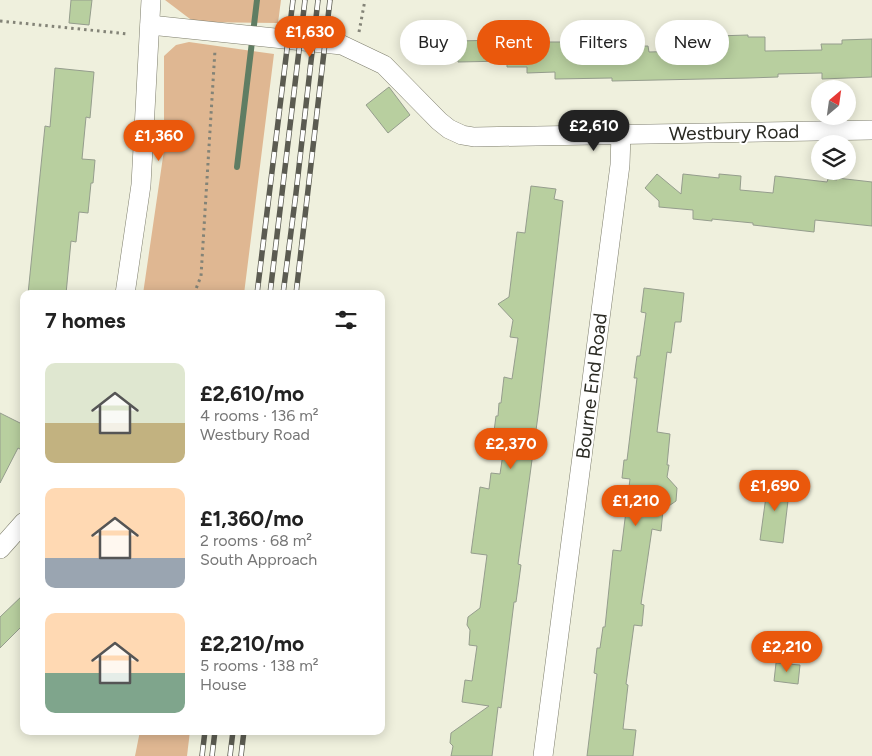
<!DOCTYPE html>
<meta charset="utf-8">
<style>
:root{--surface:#fff;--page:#f2f2f2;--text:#222;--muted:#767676;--accent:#ea580c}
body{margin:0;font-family:Figtree,sans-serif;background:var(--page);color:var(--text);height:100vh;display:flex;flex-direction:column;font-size:19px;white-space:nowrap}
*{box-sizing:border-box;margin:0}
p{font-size:16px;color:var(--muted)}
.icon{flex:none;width:28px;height:28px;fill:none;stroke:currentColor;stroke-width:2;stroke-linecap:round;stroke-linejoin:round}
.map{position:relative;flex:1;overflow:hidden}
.details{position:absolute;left:20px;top:290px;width:365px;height:445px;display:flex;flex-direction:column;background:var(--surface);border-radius:10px;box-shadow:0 2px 12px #0003}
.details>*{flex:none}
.guide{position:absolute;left:400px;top:20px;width:396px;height:45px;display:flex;gap:10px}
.needle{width:32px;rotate:29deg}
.fabs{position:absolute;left:811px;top:80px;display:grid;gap:10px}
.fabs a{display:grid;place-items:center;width:45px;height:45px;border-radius:50%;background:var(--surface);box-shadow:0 2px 12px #0003;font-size:25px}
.price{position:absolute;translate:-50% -42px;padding:0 11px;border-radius:18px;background:var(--accent);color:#fff;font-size:16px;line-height:32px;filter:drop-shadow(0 1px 2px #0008)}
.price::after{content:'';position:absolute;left:50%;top:30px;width:15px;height:11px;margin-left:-8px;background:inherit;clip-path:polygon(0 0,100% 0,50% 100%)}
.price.active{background:#222;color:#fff}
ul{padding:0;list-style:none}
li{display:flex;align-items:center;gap:15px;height:125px;padding:0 25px}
li span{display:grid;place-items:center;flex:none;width:140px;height:100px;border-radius:10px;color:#555}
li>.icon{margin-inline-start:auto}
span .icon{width:60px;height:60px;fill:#fffc;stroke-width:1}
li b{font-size:21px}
h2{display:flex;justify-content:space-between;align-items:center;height:60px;padding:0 25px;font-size:21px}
.chip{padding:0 18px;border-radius:22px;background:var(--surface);box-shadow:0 2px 12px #0003;font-size:18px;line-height:45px}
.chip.active{background:var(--accent);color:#fff}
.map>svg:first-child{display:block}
</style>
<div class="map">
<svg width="872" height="756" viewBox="0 0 872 756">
<rect width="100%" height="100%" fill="#eff0dd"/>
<g fill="#dfb792">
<polygon points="165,0 281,0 278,23 194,22"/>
<polygon points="189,42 274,54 244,294 143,294 164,150 164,56 176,45"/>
<polygon points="140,731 190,731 187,756 135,756"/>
</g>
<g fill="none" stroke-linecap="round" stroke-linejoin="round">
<polyline stroke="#5f7d63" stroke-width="6" points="237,167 257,0"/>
</g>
<g fill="#b8cf9f" stroke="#959d8d">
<polygon points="71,0 92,0 89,25 69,23"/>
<polygon points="510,27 515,32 545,31 545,42 583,42 583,38 611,38 612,47 648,46 649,52 685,51 684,37 748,35 748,37 765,37 765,51 822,50 821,44 842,44 842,40 872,39 872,77 822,79 822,73 778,74 778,77 749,78 612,81 612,78 555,79 555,72 527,73 527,67 507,67 507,61 458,62 458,41 500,40"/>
<polygon points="440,28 440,34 453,33 453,51 406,52 405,29"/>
<polygon points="55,68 94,72 90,118 86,117 82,159 95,160 93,183 91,183 88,213 79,212 76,242 71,241 66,294 28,294 45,126 50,127"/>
<polygon points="389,87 410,115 388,133 366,105"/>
<polygon points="657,174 681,194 683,174 719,178 719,174 741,176 740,190 773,193 775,176 827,182 828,179 837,180 837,178 872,182 872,226 815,220 814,232 753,225 753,223 712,219 712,221 693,219 693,210 659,207 659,201 645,188"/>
<polygon points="531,186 556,189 554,199 563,201 539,408 518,564 521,565 516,602 514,602 501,708 498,707 492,756 451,756 453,746 450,743 451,733 489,706 462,702 465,680 472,681 477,646 469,645 470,630 467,625 468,617 480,608 487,555 471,553 480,487 489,489 491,473 500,474 505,440 493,439 496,416 498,416 499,403 501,403 504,377 512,379 518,338 510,337 513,320 498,304 509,297 517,232 525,233"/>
<polygon points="644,288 684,293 681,322 675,322 671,353 667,352 657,432 670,434 667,465 669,465 667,477 677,488 676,501 663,510 661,531 652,529 641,604 644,605 642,626 634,625 626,684 628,685 623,729 636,730 633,756 587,756 597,674 594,673 597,648 600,648 603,627 605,627 613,550 621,551 630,479 622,478 624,460 627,460 637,378 634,378 637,356 640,356 646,313 641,312"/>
<polygon points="0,413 24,425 24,451 18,448 0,483"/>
<polygon points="768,482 790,484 783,543 760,540"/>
<polygon points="24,594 24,624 0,648 0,617"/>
<polygon points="776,663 800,665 798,684 774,681"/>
</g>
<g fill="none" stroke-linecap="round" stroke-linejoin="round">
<defs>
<g id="minor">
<polyline points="150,25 342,45 384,65 439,121 449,129 462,135 474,137 872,130"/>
<polyline points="125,294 141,185 151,0"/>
<polyline points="0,549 24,522"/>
<polyline points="543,756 620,165 621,134"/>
</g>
</defs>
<use href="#minor" stroke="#7d7d6c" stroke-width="20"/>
<g stroke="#838377" stroke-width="3" stroke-dasharray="2.5 4" stroke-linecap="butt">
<polyline points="0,21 129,34"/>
<polyline points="359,32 365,0"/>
<polyline points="194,294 201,276 215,50"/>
</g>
<use href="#minor" stroke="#fff" stroke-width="19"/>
<defs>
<g id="rail">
<polyline points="257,294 293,0"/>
<polyline points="270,294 305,0"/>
<polyline points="283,294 296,193 318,0"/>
<polyline points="296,294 330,0"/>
<polyline points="202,756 205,731"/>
<polyline points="212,756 215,731"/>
<polyline points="230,756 233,731"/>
<polyline points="241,756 244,731"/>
</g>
</defs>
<use href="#rail" stroke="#5b5b51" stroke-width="5.5"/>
<use href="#rail" stroke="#fff" stroke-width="4" stroke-dasharray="11" stroke-linecap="butt"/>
</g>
<g text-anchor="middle" stroke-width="4" stroke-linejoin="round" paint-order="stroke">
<g font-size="19" fill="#2a2a23" stroke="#fff">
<text transform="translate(734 132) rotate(-1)" y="7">Westbury Road</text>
<text transform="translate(591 386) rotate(-83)" y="7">Bourne End Road</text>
</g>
</g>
</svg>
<div class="fabs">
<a><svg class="needle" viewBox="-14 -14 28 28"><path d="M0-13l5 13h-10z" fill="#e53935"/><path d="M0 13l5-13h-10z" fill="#767676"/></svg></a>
<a><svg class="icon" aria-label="layers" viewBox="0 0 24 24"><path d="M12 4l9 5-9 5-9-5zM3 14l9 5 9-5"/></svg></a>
</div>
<b class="price" style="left:310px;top:58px">£1,630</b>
<b class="price active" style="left:594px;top:152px">£2,610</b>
<b class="price" style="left:159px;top:162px">£1,360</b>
<b class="price" style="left:511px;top:470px">£2,370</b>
<b class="price" style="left:775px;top:512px">£1,690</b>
<b class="price" style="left:636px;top:527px">£1,210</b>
<b class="price" style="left:787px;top:673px">£2,210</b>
<div class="guide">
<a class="chip">Buy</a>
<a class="chip active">Rent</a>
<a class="chip">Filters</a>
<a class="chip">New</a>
</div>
<section class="details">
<h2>7 homes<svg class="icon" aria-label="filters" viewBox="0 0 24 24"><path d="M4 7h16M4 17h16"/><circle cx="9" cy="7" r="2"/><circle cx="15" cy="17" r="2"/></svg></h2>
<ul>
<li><span style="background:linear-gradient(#dfe7d0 60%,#c2b280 0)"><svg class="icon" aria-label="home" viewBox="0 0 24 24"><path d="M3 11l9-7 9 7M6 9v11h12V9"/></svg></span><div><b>£2,610/mo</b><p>4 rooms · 136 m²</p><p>Westbury Road</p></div></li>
<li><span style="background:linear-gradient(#ffd9b3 70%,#9aa5b1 0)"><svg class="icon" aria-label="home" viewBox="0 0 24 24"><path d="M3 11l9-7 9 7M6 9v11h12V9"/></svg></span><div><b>£1,360/mo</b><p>2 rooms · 68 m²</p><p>South Approach</p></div></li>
<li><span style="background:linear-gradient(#ffd9b3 60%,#7fa58c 0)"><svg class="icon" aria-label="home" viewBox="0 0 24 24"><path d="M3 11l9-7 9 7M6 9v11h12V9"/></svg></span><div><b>£2,210/mo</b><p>5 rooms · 138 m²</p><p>House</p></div></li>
</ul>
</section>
</div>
